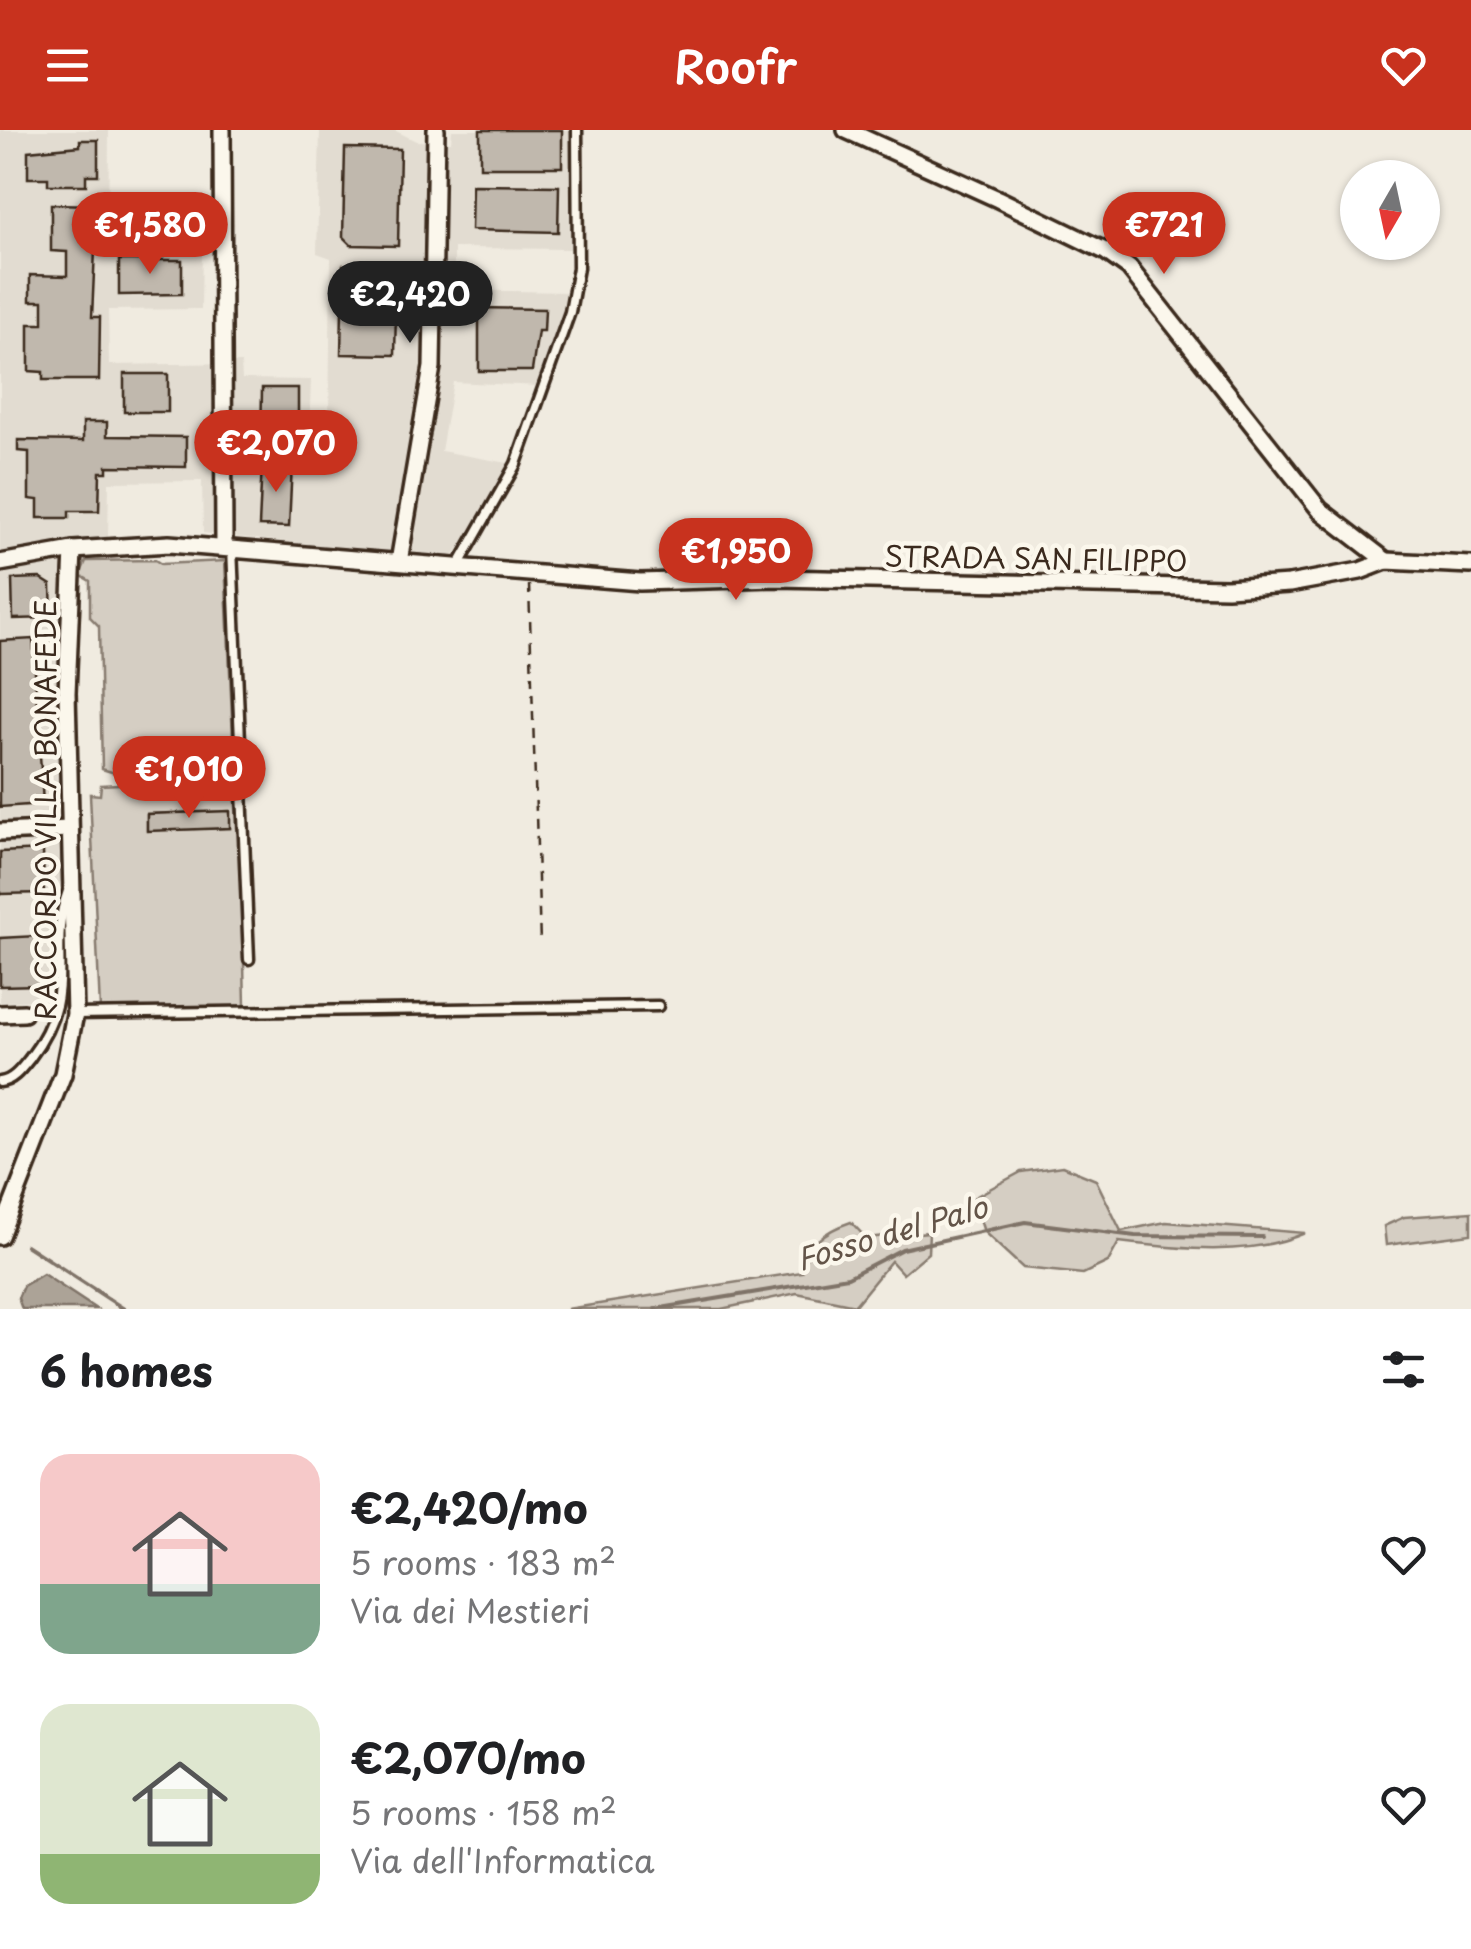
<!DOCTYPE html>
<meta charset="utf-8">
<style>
:root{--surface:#fff;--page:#f6f6f6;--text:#202124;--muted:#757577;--accent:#c8321e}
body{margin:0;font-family:"Playpen Sans",sans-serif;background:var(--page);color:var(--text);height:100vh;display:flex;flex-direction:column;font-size:38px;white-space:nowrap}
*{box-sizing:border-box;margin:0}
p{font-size:32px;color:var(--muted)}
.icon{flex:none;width:55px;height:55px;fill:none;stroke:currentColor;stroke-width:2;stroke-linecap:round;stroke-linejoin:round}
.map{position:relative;height:1179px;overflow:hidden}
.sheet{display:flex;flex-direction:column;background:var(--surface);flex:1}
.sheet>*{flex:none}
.needle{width:65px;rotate:189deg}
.fabs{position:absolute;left:1340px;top:30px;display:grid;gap:20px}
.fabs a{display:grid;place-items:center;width:100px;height:100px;border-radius:50%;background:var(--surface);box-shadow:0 2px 8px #0004;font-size:50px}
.price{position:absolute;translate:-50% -85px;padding:0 22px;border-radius:35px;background:var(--accent);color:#fff;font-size:32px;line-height:65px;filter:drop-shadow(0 2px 5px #0008)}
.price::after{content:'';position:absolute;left:50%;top:60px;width:30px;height:22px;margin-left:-15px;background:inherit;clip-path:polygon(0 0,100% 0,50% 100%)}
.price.on{background:#222;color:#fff}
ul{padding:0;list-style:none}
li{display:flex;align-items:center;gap:30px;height:250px;padding:0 40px}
li span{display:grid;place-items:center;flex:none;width:280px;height:200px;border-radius:30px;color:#555}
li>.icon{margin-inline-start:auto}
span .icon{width:120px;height:120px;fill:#fffc;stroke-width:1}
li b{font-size:42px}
h2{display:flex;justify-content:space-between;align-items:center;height:120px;padding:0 40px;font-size:42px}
header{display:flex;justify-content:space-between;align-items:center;height:130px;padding:0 40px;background:var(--accent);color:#fff;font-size:45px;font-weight:600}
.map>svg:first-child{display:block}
</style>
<header><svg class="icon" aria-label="menu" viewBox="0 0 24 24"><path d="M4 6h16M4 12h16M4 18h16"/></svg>Roofr<svg class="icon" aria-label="heart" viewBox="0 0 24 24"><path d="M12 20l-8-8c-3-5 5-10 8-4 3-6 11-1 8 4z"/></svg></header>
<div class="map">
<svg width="1471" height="1179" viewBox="0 0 1471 1179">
<rect width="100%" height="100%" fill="#f0ebe0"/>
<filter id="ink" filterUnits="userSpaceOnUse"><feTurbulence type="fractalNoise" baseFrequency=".01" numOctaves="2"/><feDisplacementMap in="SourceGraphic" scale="20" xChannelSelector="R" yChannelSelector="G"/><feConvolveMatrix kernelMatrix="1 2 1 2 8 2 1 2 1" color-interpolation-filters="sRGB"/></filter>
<g filter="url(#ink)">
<polygon fill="#e2dcd1" points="0,0 109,0 108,118 202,119 201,179 108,180 109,235 241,233 242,249 311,250 309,305 329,298 331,128 317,123 320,0 394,0 416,11 451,12 452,0 571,0 570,119 454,118 454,160 570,162 540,256 453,252 441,321 508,333 484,386 453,426 378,423 203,403 202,351 109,352 108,407 62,413 56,581 65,751 59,752 54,861 40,870 0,872"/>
<g fill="#d5cec3" stroke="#887c70" stroke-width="2.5" fill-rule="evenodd">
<path d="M155,430L161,434L225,431L237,698L241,705L245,876L100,879L90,664L100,665L101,655L118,654V644L102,639L99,496L90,487V451L80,445L86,431ZM229,681L230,698L147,700V684Z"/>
<path d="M1062,1036L1096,1050L1121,1101L1166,1092L1305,1103C1250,1127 1178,1119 1119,1112L1108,1132L1083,1144L1023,1138L984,1102L973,1068L1021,1042Z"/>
<polygon points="1471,1082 1471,1104 1386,1115 1384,1096 1404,1087"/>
<path d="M851,1092L866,1108L929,1102L928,1123L903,1144L891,1131L855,1175L797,1163L721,1179H567L802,1142C807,1114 824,1101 851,1092Z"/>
</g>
<polygon fill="#aca397" stroke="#7f7367" stroke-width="2.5" points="43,1144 96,1179 22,1179 18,1168 23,1156"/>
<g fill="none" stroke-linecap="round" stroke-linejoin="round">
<g stroke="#7f7367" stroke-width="4">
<polyline points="26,1115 124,1179"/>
<polyline points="655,1179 848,1147 902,1119 1025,1092 1135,1106 1262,1107"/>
</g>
</g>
<g fill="#c0b8ad" stroke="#3b2a1e" stroke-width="2.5">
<rect x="480" y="0" width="82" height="37"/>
<polygon points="80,10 98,10 98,45 86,45 86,55 48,55 48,48 28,48 28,21 80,16"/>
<polygon points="345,18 400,19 398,116 351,115 343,107"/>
<polygon points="472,55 559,56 558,102 471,100"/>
<polygon points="51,74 97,75 92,187 100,187 99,250 43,250 43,242 29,241 29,194 43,194 43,171 30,171 30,145 67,146 67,122 51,121"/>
<polygon points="119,130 182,130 182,164 119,165"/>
<polygon points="343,135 397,137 395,225 341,224"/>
<polygon points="479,178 545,179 544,201 538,201 532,241 479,241"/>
<rect x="124" y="244" width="44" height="38"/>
<polygon points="262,258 298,258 298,315 261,314"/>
<polygon points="83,292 107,292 107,306 186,307 186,337 107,336 107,342 100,342 99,381 69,381 69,388 38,388 38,370 29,369 29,322 18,321 18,310 83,311"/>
<polygon points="262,333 292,334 289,397 259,396"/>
<polygon points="40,448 51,455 52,488 13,489 12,449"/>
<polygon points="33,509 43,674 0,677 0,511"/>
<polygon points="230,681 230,698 147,701 147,684"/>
<polygon points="43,720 44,763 0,764 0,722"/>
<polygon points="37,806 39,855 0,856 0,808"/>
</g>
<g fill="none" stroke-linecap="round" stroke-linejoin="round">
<defs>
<g id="lane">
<polyline points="232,417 249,829"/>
<polyline points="457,438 516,334 570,182 578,138 577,0"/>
<polyline points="75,884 658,876"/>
<path d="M0,952C13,951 22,938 30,928C81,861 45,824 68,761"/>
</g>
<g id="street">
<polyline points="222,0 224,416"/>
<polyline points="846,0 998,69 1105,121 1129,138 1320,380 1386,431"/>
<polyline points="399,432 432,237 436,0"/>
<polyline points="0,433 73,420 169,414 640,452 778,448 1227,458 1289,454 1360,441 1386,431 1471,435"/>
<polyline points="0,702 70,699"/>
<polyline points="0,884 24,883"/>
<polyline points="0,1106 63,944 75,884 67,563 73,420"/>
</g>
</defs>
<use href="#lane" stroke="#3b2a1e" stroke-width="15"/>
<use href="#street" stroke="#3b2a1e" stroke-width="22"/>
<polyline stroke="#3b2a1e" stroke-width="2.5" stroke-dasharray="10 8" stroke-linecap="butt" points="529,455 540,814"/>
<use href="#lane" stroke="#fbf7ec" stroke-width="8"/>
<use href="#street" stroke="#fbf7ec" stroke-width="15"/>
</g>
</g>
<g text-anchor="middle" stroke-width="9" stroke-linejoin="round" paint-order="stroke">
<g font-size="28" fill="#3b2a1e" stroke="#fbf7ec">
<text transform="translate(1036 429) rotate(1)" y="10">STRADA SAN FILIPPO</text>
<text transform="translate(46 680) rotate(-90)" y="10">RACCORDO VILLA BONAFEDE</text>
</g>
<g font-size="30" font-style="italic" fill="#635448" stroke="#fbf7ec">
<text transform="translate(892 1104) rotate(-16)" y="10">Fosso del Palo</text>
</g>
</g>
</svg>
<div class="fabs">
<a><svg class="needle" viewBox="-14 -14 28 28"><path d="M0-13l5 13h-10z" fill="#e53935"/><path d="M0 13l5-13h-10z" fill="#757577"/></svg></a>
</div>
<b class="price" style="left:150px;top:147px">€1,580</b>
<b class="price" style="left:1164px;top:147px">€721</b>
<b class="price on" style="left:410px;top:216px">€2,420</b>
<b class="price" style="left:276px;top:365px">€2,070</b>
<b class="price" style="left:736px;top:473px">€1,950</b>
<b class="price" style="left:189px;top:691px">€1,010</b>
</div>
<section class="sheet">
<h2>6 homes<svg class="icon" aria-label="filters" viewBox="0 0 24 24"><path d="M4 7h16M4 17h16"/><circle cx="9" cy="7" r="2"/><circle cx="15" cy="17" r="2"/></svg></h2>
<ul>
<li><span style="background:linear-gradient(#f6c9c9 65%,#7fa58c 0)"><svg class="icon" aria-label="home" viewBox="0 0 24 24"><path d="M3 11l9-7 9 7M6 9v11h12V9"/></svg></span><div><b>€2,420/mo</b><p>5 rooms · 183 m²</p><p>Via dei Mestieri</p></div><svg class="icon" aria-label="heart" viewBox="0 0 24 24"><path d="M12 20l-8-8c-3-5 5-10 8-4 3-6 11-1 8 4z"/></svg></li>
<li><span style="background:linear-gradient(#dfe7d0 75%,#8fb573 0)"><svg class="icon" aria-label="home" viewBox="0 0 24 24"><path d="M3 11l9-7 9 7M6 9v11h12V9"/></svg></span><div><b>€2,070/mo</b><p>5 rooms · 158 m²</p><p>Via dell'Informatica</p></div><svg class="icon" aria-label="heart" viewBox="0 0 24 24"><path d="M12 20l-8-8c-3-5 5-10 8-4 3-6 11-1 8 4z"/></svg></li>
</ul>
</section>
